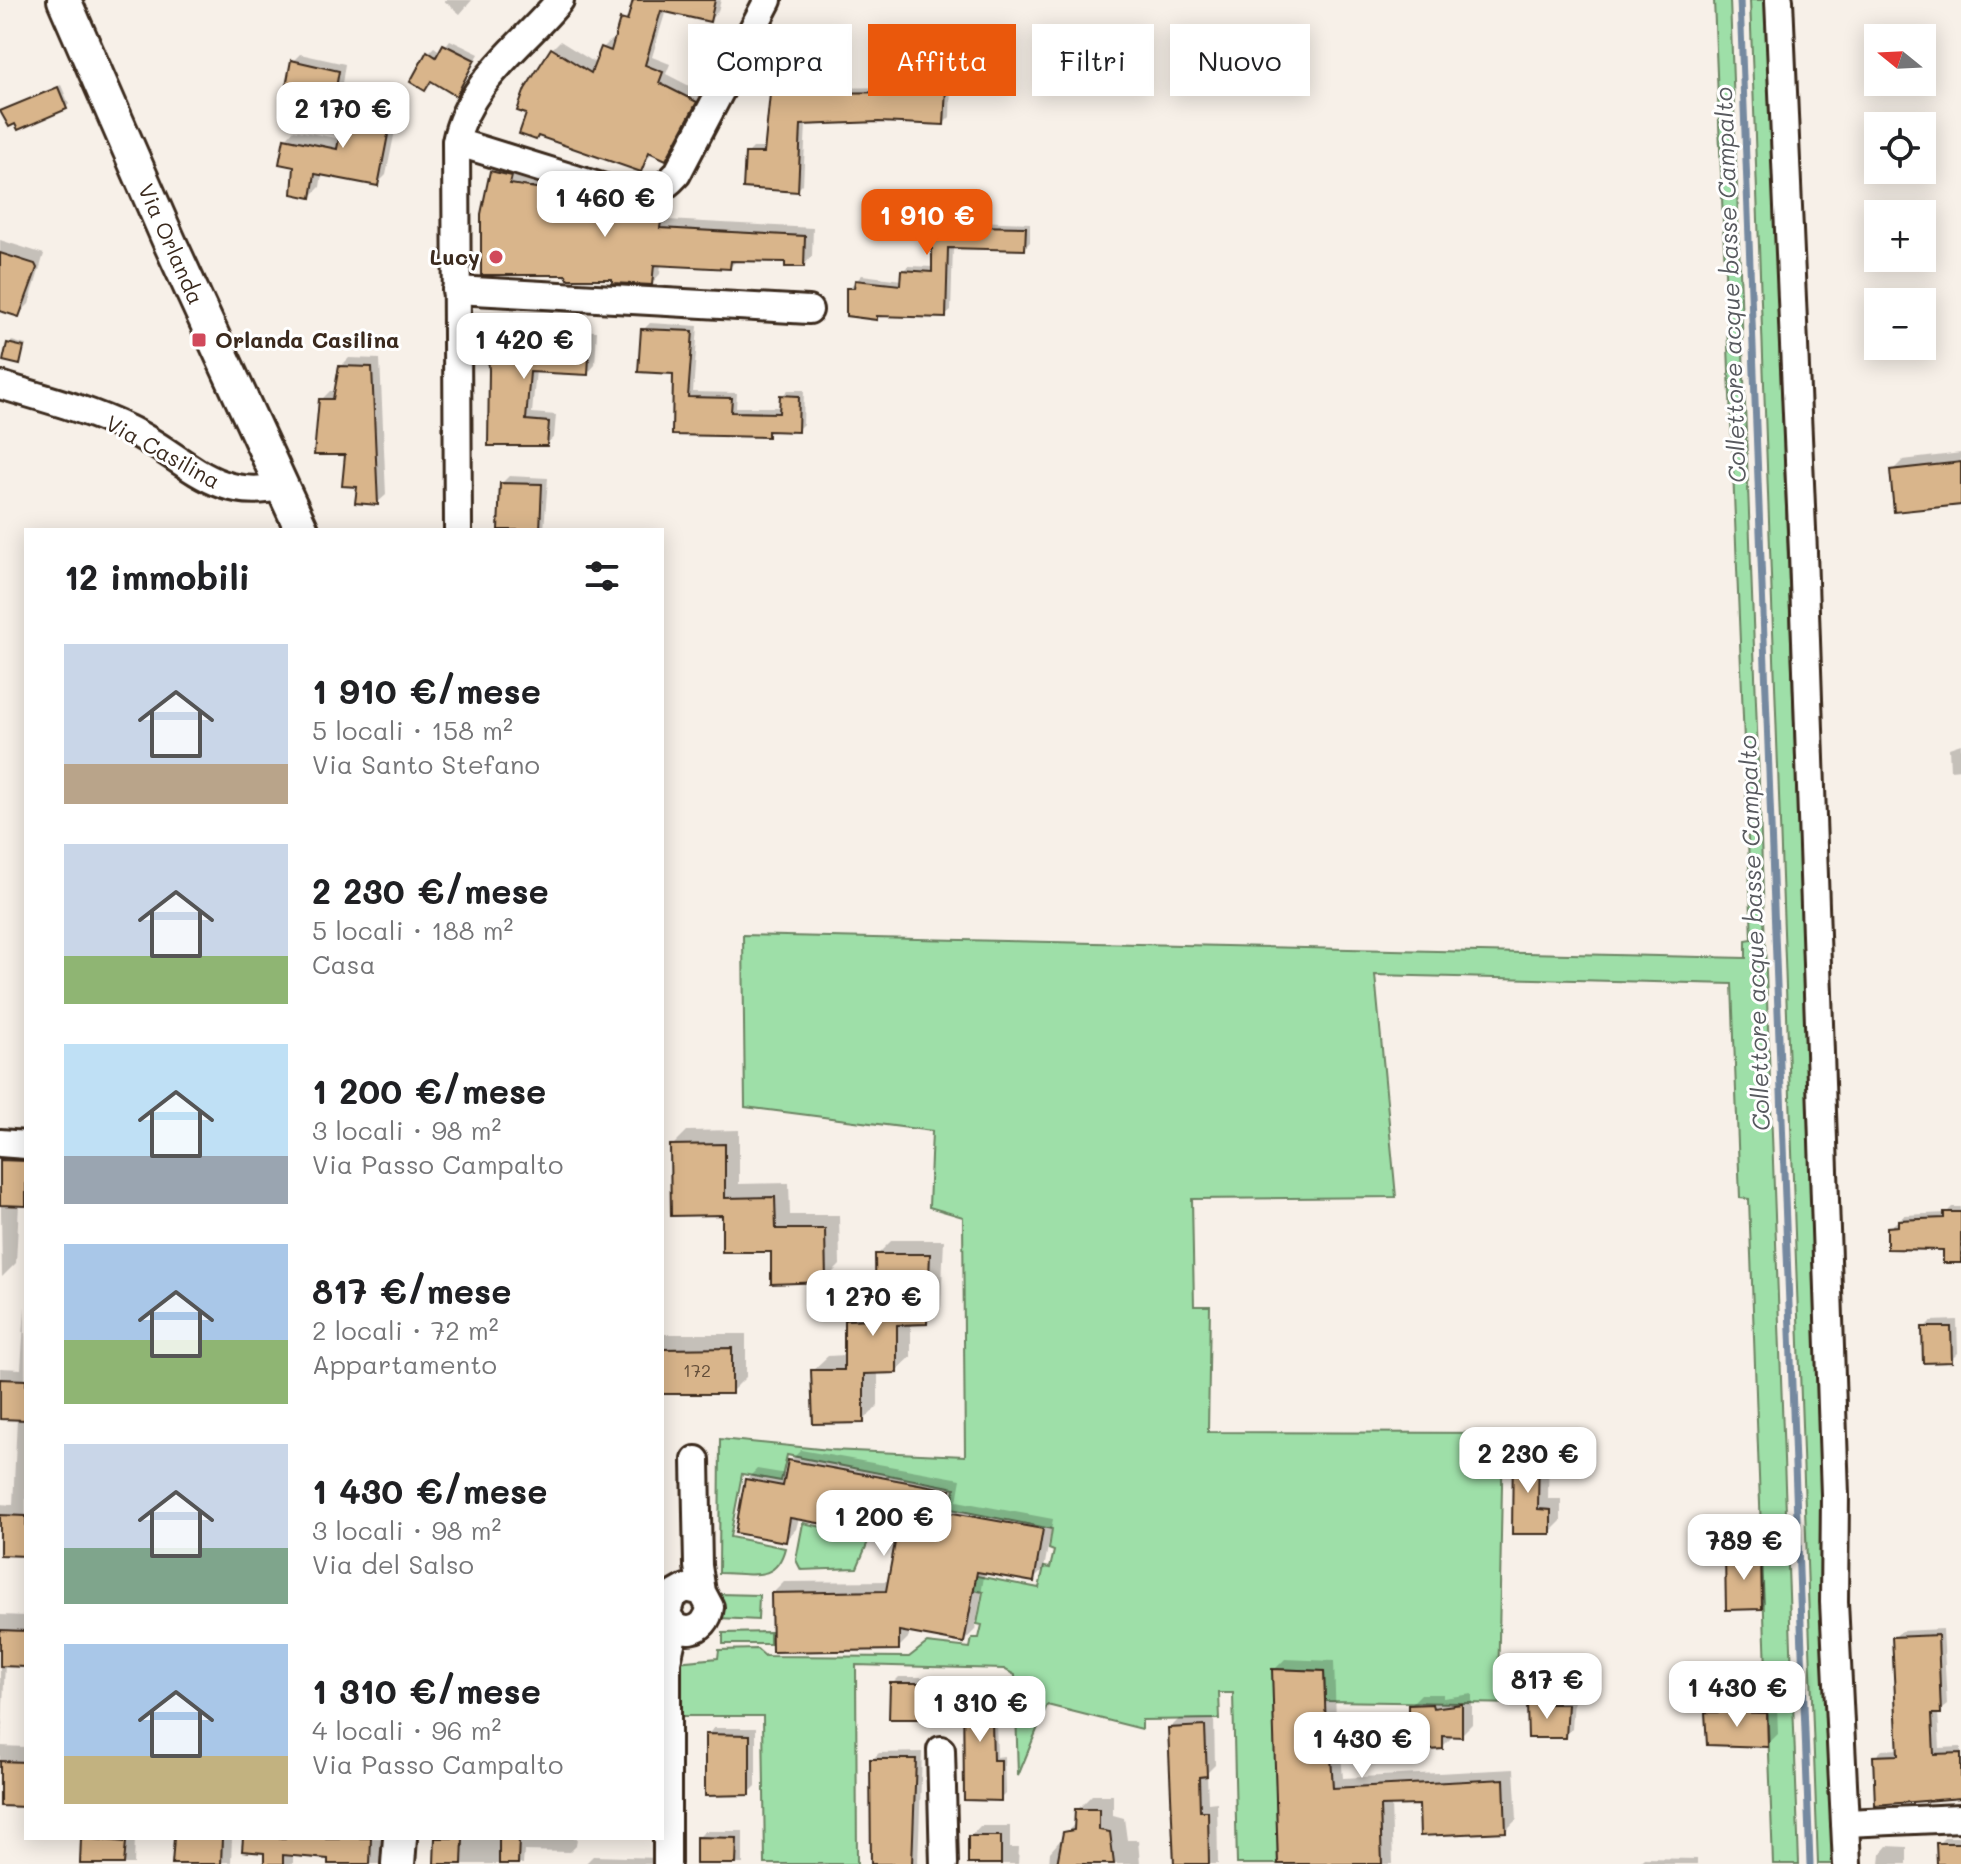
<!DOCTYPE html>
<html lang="it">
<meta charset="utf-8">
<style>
:root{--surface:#fff;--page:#f6f6f6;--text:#202124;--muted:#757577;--accent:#ea580c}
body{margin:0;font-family:Mali,sans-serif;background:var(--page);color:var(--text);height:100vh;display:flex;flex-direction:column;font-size:30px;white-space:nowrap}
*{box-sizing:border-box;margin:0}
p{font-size:26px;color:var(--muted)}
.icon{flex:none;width:44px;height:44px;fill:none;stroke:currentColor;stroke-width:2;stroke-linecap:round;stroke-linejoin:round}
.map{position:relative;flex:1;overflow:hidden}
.drawer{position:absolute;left:24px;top:528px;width:640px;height:1312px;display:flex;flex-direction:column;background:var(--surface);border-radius:0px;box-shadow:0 4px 20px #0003}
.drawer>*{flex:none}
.banner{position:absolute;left:688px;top:24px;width:760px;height:72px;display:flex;gap:16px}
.needle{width:52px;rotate:288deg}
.controls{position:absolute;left:1864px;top:24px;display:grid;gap:16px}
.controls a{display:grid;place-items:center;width:72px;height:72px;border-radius:0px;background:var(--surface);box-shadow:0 4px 20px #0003;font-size:40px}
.price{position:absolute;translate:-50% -68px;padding:0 18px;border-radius:16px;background:#fff;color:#222;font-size:26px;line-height:52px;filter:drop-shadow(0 2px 4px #0008)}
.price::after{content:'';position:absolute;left:50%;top:48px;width:24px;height:18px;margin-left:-12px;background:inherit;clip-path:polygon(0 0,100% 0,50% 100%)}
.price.selected{background:var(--accent);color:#fff}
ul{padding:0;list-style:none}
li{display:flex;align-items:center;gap:24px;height:200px;padding:0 40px}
li span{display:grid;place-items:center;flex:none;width:224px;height:160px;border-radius:0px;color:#555}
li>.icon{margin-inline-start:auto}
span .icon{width:96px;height:96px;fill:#fffc;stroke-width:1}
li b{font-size:34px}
h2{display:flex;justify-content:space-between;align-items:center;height:96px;padding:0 40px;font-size:34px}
.chip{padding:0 28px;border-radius:0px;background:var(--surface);box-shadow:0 4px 20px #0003;font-size:28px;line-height:72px}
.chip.selected{background:var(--accent);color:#fff}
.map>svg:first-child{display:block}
</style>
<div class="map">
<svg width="1961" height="1864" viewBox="0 0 1961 1864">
<rect width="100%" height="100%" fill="#f7f0e8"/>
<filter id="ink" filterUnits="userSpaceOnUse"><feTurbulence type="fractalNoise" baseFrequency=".0125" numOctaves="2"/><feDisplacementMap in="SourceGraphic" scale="16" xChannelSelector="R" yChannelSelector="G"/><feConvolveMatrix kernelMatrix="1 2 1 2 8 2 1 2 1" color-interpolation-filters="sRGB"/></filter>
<g filter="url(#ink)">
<g fill="#9edfa8" stroke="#6c8463" stroke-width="2">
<path d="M1714,0H1730L1799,1864H1773L1749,1199L1740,1198L1732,984L1375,975L1396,1197L1192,1199L1194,1306H1210L1208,1432L1503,1433L1498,1691L1525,1694L1527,1704L1325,1701L1324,1671L1273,1669L1278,1864H1237L1233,1693H1219L1220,1719L1142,1720V1729L1047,1705L1018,1776L1015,1675L1004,1669L856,1665L857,1864H765L763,1716H677L676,1662L718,1658L719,1650L757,1649L765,1656L909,1657L927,1643L970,1648L972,1638H979L982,1625L977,1624L983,1592L938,1583L962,1573L1039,1588L1044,1567L1050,1568L1054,1551L1049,1549L1052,1529L951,1509L955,1488L787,1455L781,1481L742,1474L730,1537L785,1548C776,1584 750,1573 719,1573L720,1439L830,1450L965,1456L963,1217L929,1207L932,1131L745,1107L743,935L1746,958V940L1752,939Z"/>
<polygon points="1750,0 1767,0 1824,1524 1832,1864 1818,1864"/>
<polygon points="803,1523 870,1537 857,1568 801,1570 796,1560"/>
<polygon points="719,1594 759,1595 758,1620 719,1618"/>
<polygon points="770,1632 770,1644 723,1644 723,1633"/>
</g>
<g fill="#0003">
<polygon points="443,0 472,0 460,14"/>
<polygon points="653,0 721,0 718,11 710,20 666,10 652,57 670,64 666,74 703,93 674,150 666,158 653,151 640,170 552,49 560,41 597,64 603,48 611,40 616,42 620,25"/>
<polygon points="450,40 479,54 456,93 432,80 425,88 429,52 434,47 441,52"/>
<polygon points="300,54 345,64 341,90 334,97 316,93 310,100 293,61"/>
<polygon points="779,79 814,82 813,88 908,87 913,81 951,83 950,117 944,123 806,123 803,184 797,190 747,154 753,148 767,148 773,85"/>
<polygon points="61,85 69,104 66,107 16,121 6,109"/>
<polygon points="356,92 401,101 386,175 377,184 322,174 320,187 311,196 286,139 294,130 341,139 347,101"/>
<polygon points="501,163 519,168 517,175 577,185 614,200 669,208 668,220 813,228 812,256 804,265 786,260 738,259 730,267 661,264 660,274 652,283 492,172"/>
<polygon points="951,188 965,188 966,206 974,206 974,215 978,216 978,221 1030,223 1030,242 1024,248 953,246 951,311 945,316 880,314 876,318 848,289 862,275 902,280 903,271 908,266 934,267 934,229 886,198 892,192 946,193"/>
<polygon points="0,240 44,254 29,304 19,314 0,308"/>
<polygon points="650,323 698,326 693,392 737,393 736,407 781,407 782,396 788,390 804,390 803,424 797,430 773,429 767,435 674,433 675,372 643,330"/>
<polygon points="486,329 597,331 595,365 588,373 536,370 532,413 556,415 554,437 546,444 490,444 489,356 478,336"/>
<polygon points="12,341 26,345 20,363 9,344"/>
<polygon points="349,358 380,359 386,495 377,503 359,485 321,400 330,391 336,391 340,367"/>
<polygon points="1961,453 1961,503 1892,471 1903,460"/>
<polygon points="509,476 548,478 544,530 500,530 502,483"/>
<polygon points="1961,744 1961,769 1950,770 1949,748"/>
<polygon points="739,1130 739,1184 789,1183 790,1215 839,1215 840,1265 825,1280 773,1250 672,1146 687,1131"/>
<polygon points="0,1148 26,1148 26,1204 19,1204 16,1263 2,1277"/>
<polygon points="1952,1207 1961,1207 1961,1261 1945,1248 1889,1228 1905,1215 1946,1213"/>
<polygon points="892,1240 944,1240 941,1307 926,1322 911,1322 911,1357 896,1371 878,1371 878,1406 863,1421 813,1370 828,1356 846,1355 846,1321 861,1306 878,1306 877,1255"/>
<polygon points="25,1306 26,1554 0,1553 0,1504 13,1505 17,1418 0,1417 0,1368 21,1369"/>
<polygon points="1957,1320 1958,1353 1951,1360 1924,1328 1931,1321"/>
<polygon points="662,1334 746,1334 746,1377 731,1392 662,1392"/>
<polygon points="1526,1438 1549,1438 1548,1499 1561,1499 1561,1521 1550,1532 1514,1532 1515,1449"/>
<polygon points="801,1450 961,1479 957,1501 1053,1519 1044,1569 1033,1580 985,1571 975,1630 964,1641 909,1631 909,1637 898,1648 773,1593 784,1582 890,1581 898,1536 799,1518 796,1529 786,1540 746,1480 757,1469 787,1474 790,1461"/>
<polygon points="1763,1553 1765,1604 1762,1607 1727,1557"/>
<polygon points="0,1615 26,1616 26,1665 5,1664 1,1746 26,1747 24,1805 0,1804"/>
<polygon points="1943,1629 1947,1705 1938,1712 1940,1748 1961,1747 1961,1797 1875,1757 1882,1750 1900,1749 1894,1638 1901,1631"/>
<polygon points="1285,1659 1334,1661 1336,1721 1410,1718 1410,1705 1421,1694 1443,1694 1443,1698 1472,1694 1472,1724 1461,1735 1453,1736 1442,1747 1341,1754 1343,1778 1514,1769 1517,1819 1506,1830 1421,1803 1391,1804 1393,1864 1280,1864 1274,1670"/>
<polygon points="899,1677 930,1677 930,1710 923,1717 892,1684"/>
<polygon points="970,1680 1002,1682 1001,1715 996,1720 997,1757 1004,1756 1005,1794 1000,1799 965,1685"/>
<polygon points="1536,1698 1574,1698 1572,1729 1565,1736 1529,1705"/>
<polygon points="1718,1702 1777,1703 1778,1734 1767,1745 1707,1713"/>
<polygon points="1214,1718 1215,1765 1207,1773 1208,1803 1217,1802 1218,1864 1175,1864 1170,1728 1179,1719"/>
<polygon points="714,1728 756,1728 756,1786 749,1793 707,1735"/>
<polygon points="922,1752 918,1864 873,1864 872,1760 879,1753"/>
<polygon points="1092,1795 1113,1795 1113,1815 1124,1818 1127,1840 1138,1840 1140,1864 1049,1864 1050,1852 1076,1822 1077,1810"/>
<polygon points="980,1826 1010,1826 1010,1848 1019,1848 1018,1864 969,1864 970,1837"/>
<polygon points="705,1831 743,1831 743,1864 698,1864 698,1838"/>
<polygon points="1945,1837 1961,1837 1961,1864 1939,1864 1938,1844"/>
<polygon points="83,1838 135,1838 134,1864 82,1864"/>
<polygon points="176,1838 232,1838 231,1862 174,1864"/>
<polygon points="267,1838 381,1838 380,1864 330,1864 330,1858 293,1854 293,1864 266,1864"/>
<polygon points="437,1838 577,1838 576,1846 570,1852 524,1851 523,1864 436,1864"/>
<polygon points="1887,1846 1907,1847 1907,1864 1880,1864 1881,1853"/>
<polygon points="593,1856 659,1858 659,1864 585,1864"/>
<polygon points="1644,1858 1697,1859 1697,1864 1638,1864"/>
</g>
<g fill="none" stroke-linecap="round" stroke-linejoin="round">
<polyline stroke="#7589a0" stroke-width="7" points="1740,0 1810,1864"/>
</g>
<g fill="#d9b58b" stroke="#3b2a1e" stroke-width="2">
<polygon points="633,0 715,0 710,22 661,11 645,65 663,72 659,83 697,102 666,160 649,152 641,172 538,136 536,140 519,134 526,114 517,111 525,89 551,48 591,73 601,47 611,51 620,19 627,21"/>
<polygon points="443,44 475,60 456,96 431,81 425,91 410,82 427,51 436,57"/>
<polygon points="291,60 339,71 334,99 313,95 311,102 284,97"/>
<polygon points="771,84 809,88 808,93 905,92 905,87 946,88 944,125 879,122 801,125 798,192 743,188 745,153 764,153"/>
<polygon points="58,87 67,109 18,130 15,124 9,127 0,111"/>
<polygon points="346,100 393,109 378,186 315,174 311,198 292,194 294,167 279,164 284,138 337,149"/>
<polygon points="490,171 512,176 510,184 568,193 604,208 662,216 660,228 805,236 804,267 785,267 785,262 731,261 730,269 654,265 652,285 612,283 612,279 568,279 566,275 481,275 481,214"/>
<polygon points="943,192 961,193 961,211 970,211 969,220 973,221 973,226 1026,227 1025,250 948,248 946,318 877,316 877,320 846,316 846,288 854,288 855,280 900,285 901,270 932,272 932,231 883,230 884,197 943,198"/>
<polygon points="0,253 35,264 37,268 19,317 0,311"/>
<polygon points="641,329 693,331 688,397 732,398 731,412 779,413 780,395 799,396 798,432 768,431 768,437 672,435 673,374 638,372"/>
<polygon points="476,335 590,338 588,375 530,372 526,420 549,422 547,446 488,446 489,370 488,358 475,358"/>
<polygon points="7,343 24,347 20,365 3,361"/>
<polygon points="339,366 372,367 378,505 355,503 357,487 342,486 345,455 314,455 319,399 333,399"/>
<polygon points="1961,462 1961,505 1894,512 1890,470"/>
<polygon points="500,483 542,484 540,530 498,530"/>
<polygon points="725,1144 725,1198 775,1197 776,1229 825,1229 826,1282 771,1284 771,1252 722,1252 722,1215 671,1216 670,1145"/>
<polygon points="0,1160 26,1161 26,1206 0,1205"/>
<polygon points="1944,1212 1961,1212 1961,1263 1943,1263 1943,1250 1887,1249 1887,1227 1898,1226 1898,1220 1944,1218"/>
<polygon points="875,1254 930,1254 927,1324 897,1325 897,1373 864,1374 864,1423 813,1424 811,1370 844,1370 844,1320 876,1319"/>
<polygon points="1922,1327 1951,1327 1952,1362 1923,1363"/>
<polygon points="732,1348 732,1394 662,1394 662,1349"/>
<polygon points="0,1379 26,1380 26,1420 0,1419"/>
<polygon points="1513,1448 1539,1448 1538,1509 1551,1510 1551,1534 1512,1534"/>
<polygon points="788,1460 951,1490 947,1512 1043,1529 1034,1582 977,1572 964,1643 899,1631 899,1650 772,1652 771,1593 886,1591 896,1537 790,1518 786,1542 735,1533 745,1479 783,1486"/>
<polygon points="0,1515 26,1516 26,1556 0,1555"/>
<polygon points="1761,1555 1762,1609 1726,1610 1725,1556"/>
<polygon points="0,1630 26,1631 26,1667 0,1666"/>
<polygon points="1938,1635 1941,1714 1932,1714 1934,1754 1961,1753 1961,1798 1875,1805 1873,1756 1898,1755 1892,1637"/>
<polygon points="1272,1669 1324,1671 1326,1731 1408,1728 1408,1705 1432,1704 1433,1708 1462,1704 1462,1737 1443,1736 1443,1749 1331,1757 1333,1788 1504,1779 1506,1832 1420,1836 1419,1805 1380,1806 1382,1864 1278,1864"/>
<polygon points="890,1683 924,1683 924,1719 889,1719"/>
<polygon points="963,1684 998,1686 997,1721 992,1721 993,1760 1001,1760 1001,1801 964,1800"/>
<polygon points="1527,1704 1568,1704 1566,1738 1528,1738"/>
<polygon points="1705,1712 1767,1713 1768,1747 1707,1745"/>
<polygon points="1205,1726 1207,1776 1199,1777 1200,1811 1208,1811 1209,1864 1174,1864 1168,1728"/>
<polygon points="705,1734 750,1735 750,1795 705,1796"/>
<polygon points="870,1759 916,1759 912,1864 871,1864"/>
<polygon points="0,1761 26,1762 25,1807 0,1806"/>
<polygon points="1075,1809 1099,1809 1099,1830 1110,1832 1114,1864 1057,1864 1063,1832 1074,1830"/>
<rect x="968" y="1836" width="33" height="28"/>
<polygon points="696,1837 737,1838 736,1864 696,1864"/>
<polygon points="81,1838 126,1842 124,1864 80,1864"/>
<polygon points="174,1838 222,1838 221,1864 172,1864"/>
<polygon points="243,1838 371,1838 370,1864 328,1864 328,1859 283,1855 283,1864 264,1864 264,1853 242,1851"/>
<polygon points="435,1838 463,1838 462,1864 434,1864"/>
<polygon points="499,1838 519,1838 518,1864 499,1864"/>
<polygon points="1936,1843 1961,1843 1961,1864 1937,1864"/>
</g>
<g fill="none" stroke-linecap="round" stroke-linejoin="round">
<defs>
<g id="minor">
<polyline points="1779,0 1803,552 1835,1495 1834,1602 1847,1864"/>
<path d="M456,142L624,194C648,196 661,192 677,174L768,0"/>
<polyline points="456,290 809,310"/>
<path d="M0,385C43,398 87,409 128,429C183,455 215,504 282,486"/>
<path d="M458,530L456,142C467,83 524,44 560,0"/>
<polyline points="0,1143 26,1145"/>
<path d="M696,1460L698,1566L702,1592L710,1607C707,1634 676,1639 667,1612L672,1596L686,1588L702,1592"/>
<polyline points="941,1750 944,1864"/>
<polyline points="1845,1823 1961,1818"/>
<polyline points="667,1864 667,1661 675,1626"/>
</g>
<g id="major">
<polyline points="64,0 169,241 302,530"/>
<polyline points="398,1864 400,1838"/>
</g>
</defs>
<use href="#minor" stroke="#3b2a1e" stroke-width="32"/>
<use href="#major" stroke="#3b2a1e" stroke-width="38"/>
<use href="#minor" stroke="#fff" stroke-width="26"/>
<use href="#major" stroke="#fff" stroke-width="32"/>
</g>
</g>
<g fill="#d1495b" stroke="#fff" stroke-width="3">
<circle cx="496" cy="257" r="8"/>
<rect x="191" y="332" width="16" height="16" rx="4"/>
</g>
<g text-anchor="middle" stroke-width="6" stroke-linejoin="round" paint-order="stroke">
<g font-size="18" fill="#624d39">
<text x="697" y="1377">172</text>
</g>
<g font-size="22" fill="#3b2a1e" stroke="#fff">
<text transform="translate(171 244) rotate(66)" y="8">Via Orlanda</text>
<text transform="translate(163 452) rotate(29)" y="8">Via Casilina</text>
</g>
<g font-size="22" font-weight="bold" fill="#3b2a1e" stroke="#fff" text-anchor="end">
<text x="480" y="265">Lucy</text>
<text x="215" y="348" text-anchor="start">Orlanda Casilina</text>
</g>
<g font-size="24" font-style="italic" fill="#585a5f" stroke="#fff">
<text transform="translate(1731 285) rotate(-92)" y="8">Collettore acque basse Campalto</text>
<text transform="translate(1755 933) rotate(-92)" y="8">Collettore acque basse Campalto</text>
</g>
</g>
</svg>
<div class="controls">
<a><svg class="needle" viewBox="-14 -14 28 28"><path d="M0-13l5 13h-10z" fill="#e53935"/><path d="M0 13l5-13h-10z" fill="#757577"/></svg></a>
<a><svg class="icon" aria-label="locate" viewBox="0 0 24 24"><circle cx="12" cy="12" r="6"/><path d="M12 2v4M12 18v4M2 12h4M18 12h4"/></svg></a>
<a>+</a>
<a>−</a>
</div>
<b class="price" style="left:343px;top:150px">2 170 €</b>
<b class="price" style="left:605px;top:239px">1 460 €</b>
<b class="price selected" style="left:927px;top:257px">1 910 €</b>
<b class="price" style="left:524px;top:381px">1 420 €</b>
<b class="price" style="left:873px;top:1338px">1 270 €</b>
<b class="price" style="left:1528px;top:1495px">2 230 €</b>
<b class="price" style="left:884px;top:1558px">1 200 €</b>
<b class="price" style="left:1744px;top:1582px">789 €</b>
<b class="price" style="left:1547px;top:1721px">817 €</b>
<b class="price" style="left:1737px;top:1729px">1 430 €</b>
<b class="price" style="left:980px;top:1744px">1 310 €</b>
<b class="price" style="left:1362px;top:1780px">1 430 €</b>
<div class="banner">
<a class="chip">Compra</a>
<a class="chip selected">Affitta</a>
<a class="chip">Filtri</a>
<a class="chip">Nuovo</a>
</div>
<section class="drawer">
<h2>12 immobili<svg class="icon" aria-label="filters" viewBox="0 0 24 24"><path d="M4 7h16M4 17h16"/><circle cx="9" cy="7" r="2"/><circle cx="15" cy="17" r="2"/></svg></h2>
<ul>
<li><span style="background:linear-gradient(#c9d6e8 75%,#b9a48a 0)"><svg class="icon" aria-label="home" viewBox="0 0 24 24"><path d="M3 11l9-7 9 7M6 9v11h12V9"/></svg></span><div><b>1 910 €/mese</b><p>5 locali · 158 m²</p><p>Via Santo Stefano</p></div></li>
<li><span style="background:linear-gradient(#c9d6e8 70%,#8fb573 0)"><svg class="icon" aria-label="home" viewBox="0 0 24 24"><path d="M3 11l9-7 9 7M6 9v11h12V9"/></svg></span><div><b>2 230 €/mese</b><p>5 locali · 188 m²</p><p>Casa</p></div></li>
<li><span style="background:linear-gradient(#bfe0f5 70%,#9aa5b1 0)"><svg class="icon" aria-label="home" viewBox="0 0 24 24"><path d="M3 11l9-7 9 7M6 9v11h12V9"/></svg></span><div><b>1 200 €/mese</b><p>3 locali · 98 m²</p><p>Via Passo Campalto</p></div></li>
<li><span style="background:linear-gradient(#a9c7e8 60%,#8fb573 0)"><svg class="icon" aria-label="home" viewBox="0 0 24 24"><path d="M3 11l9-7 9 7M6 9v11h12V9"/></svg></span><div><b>817 €/mese</b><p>2 locali · 72 m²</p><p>Appartamento</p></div></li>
<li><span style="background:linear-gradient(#c9d6e8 65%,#7fa58c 0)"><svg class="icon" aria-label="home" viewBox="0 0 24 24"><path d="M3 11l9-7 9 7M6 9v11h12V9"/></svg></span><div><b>1 430 €/mese</b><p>3 locali · 98 m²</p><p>Via del Salso</p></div></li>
<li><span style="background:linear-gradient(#a9c7e8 70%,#c2b280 0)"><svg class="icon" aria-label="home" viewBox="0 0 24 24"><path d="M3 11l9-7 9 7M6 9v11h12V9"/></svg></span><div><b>1 310 €/mese</b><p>4 locali · 96 m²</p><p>Via Passo Campalto</p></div></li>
</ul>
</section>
</div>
